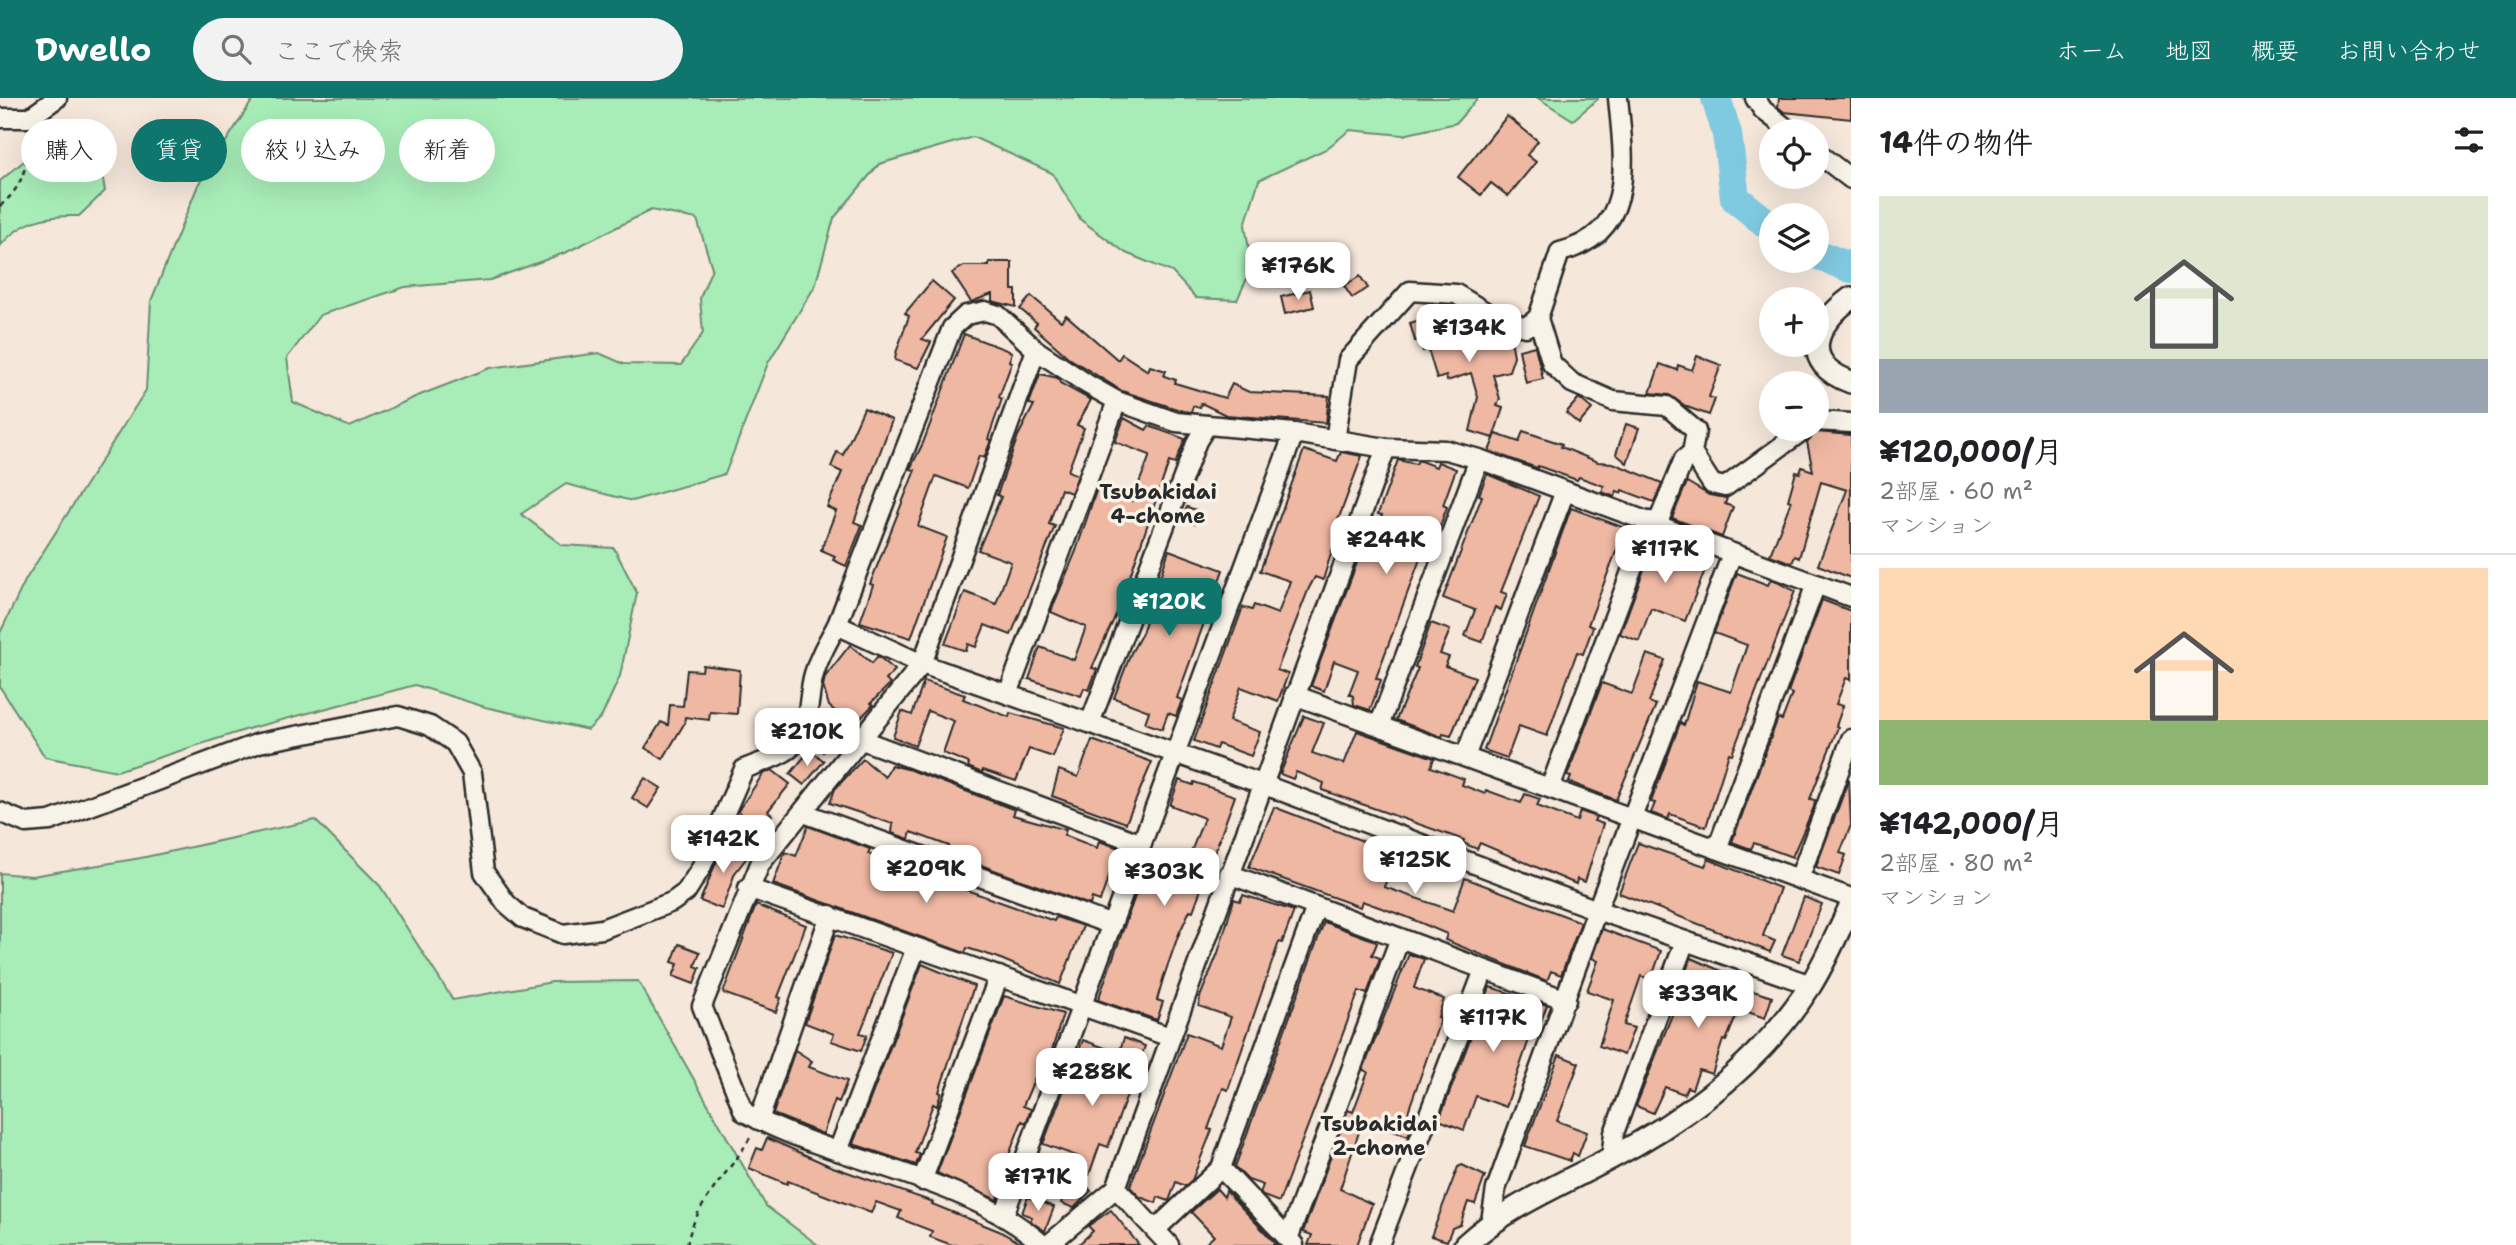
<!DOCTYPE html>
<html lang="ja">
<meta charset="utf-8">
<style>
:root{--surface:#fff;--page:#f2f2f2;--text:#202124;--muted:#757577;--line:#e0e0e0;--accent:#0f766e}
body{margin:0;font-family:"Shantell Sans","Klee One",sans-serif;background:var(--page);color:var(--text);height:100vh;display:flex;flex-direction:column;font-size:26px;white-space:nowrap}
*{box-sizing:border-box;margin:0}
p{font-size:23px;color:var(--muted)}
.icon{flex:none;width:38px;height:38px;fill:none;stroke:currentColor;stroke-width:2;stroke-linecap:round;stroke-linejoin:round}
.map{position:relative;flex:1;overflow:hidden}
.sheet{display:flex;flex-direction:column;background:var(--surface);width:665px}
.sheet>*{flex:none}
.banner{position:absolute;left:21px;top:21px;width:665px;height:63px;display:flex;gap:14px}
.controls{position:absolute;left:1759px;top:21px;display:grid;gap:14px}
.controls a{display:grid;place-items:center;width:70px;height:70px;border-radius:50%;background:var(--surface);box-shadow:0 7px 28px #0002;font-size:35px}
.price{position:absolute;translate:-50% -60px;padding:0 16px;border-radius:14px;background:#fff;color:#222;font-size:23px;line-height:46px;filter:drop-shadow(0 2px 4px #0008)}
.price::after{content:'';position:absolute;left:50%;top:42px;width:21px;height:16px;margin-left:-10px;background:inherit;clip-path:polygon(0 0,100% 0,50% 100%)}
.price.on{background:var(--accent);color:#fff}
ul{padding:0;list-style:none}
li{display:grid;align-content:center;gap:14px;height:371px;padding:0 28px}
li+li{border-top:2px solid var(--line)}
li span{display:grid;place-items:center;height:217px;border-radius:0px;color:#555}
li>.icon{margin-inline-start:auto}
span .icon{width:126px;height:126px;fill:#fffc;stroke-width:1}
li b{font-size:30px}
h2{display:flex;justify-content:space-between;align-items:center;height:84px;padding:0 28px;font-size:30px}
.tag{padding:0 24px;border-radius:32px;background:var(--surface);box-shadow:0 7px 28px #0002;font-size:24px;line-height:63px}
.tag.on{background:var(--accent);color:#fff}
header{display:flex;align-items:center;gap:42px;box-sizing:border-box;height:98px;padding:0 35px;background:var(--accent);color:#fff}
header strong{font-size:33px}
nav{display:flex;gap:38px;margin-inline-start:auto;font-size:24px}
.search{width:490px;height:63px;background:var(--page);display:flex;align-items:center;gap:18px;box-sizing:border-box;padding:0 24px;border-radius:38px;color:var(--muted);font-size:26px}
main{display:flex;flex:1;min-height:0}
.map>svg:first-child{display:block}
</style>
<header>
<strong>Dwello</strong>
<div class="search"><svg class="icon" aria-label="search" viewBox="0 0 24 24"><circle cx="10" cy="10" r="6"/><path d="M15 15l6 6"/></svg>ここで検索</div>
<nav><a>ホーム</a><a>地図</a><a>概要</a><a>お問い合わせ</a></nav>
</header>
<main>
<div class="map">
<svg width="1851" height="1147" viewBox="0 0 1851 1147">
<rect width="100%" height="100%" fill="#f5e7da"/>
<filter id="ink" filterUnits="userSpaceOnUse"><feTurbulence type="fractalNoise" baseFrequency=".0143" numOctaves="2"/><feDisplacementMap in="SourceGraphic" scale="14" xChannelSelector="R" yChannelSelector="G"/><feConvolveMatrix kernelMatrix="1 2 1 2 8 2 1 2 1" color-interpolation-filters="sRGB"/></filter>
<g filter="url(#ink)">
<g fill="#a8edb8" stroke="#6a8c72" stroke-width="2" fill-rule="evenodd">
<path d="M254,0H1478L1456,25L1403,37L1350,32L1326,51L1259,82L1245,127L1252,170L1237,202L1196,200L1172,174L1126,155L1081,122L1052,75L973,39L879,66L834,120L815,188L768,265L725,376L632,403L566,386L521,416L562,447L614,450L637,495L620,578L602,618L588,632L485,609L415,587L251,630L117,673L45,659L0,589V535L26,481L146,292L151,203L198,87ZM651,112L697,121L712,170L700,200L703,235L681,267L624,266L599,255L490,270L415,299L350,329L293,304L287,260L320,217L405,189L490,182L567,154Z"/>
<polygon points="1538,0 1597,0 1598,1 1573,22"/>
<path d="M96,41L105,93L79,118C46,117 22,122 0,148V83L40,50Z"/>
<polygon points="315,722 380,788 453,902 552,884 638,883 766,1108 818,1147 0,1147 0,775 32,778 141,760"/>
</g>
<g fill="none" stroke-linecap="round" stroke-linejoin="round">
<g stroke="#80cae1" stroke-width="30">
<polyline points="1716,0 1727,36 1735,100 1771,129"/>
<polyline points="1816,156 1851,170"/>
</g>
</g>
<g fill="#efb8a3" stroke="#2b2b2b" stroke-width="2">
<polygon points="1779,0 1851,0 1851,21 1784,14 1778,9"/>
<polygon points="1507,18 1538,43 1527,57 1536,64 1508,98 1491,85 1481,97 1458,79"/>
<polygon points="989,164 1012,164 1012,192 1016,192 1016,209 992,203 992,196 971,204 952,175 964,168 989,168"/>
<polygon points="1360,178 1368,190 1352,200 1344,188"/>
<polygon points="932,183 954,202 922,241 931,244 918,270 895,262 896,255 909,218 905,215"/>
<polygon points="1310,192 1314,209 1285,216 1281,199"/>
<polygon points="1031,198 1061,223 1066,217 1118,262 1122,256 1148,273 1150,268 1166,273 1164,278 1176,282 1175,285 1225,300 1232,286 1249,294 1329,298 1326,325 1226,317 1201,305 1200,310 1193,308 1191,314 1183,313 1122,293 1069,260 1034,229 1037,225 1020,211"/>
<polygon points="1427,220 1429,228 1436,226 1437,231 1475,221 1479,223 1484,241 1510,236 1514,258 1509,273 1493,277 1500,301 1497,308 1503,310 1493,340 1470,333 1478,299 1471,275 1447,283 1446,278 1437,281 1428,251 1423,253 1419,242 1415,243 1410,225"/>
<polygon points="964,236 1012,254 1009,263 1012,264 999,299 1002,301 988,341 991,342 984,360 979,358 968,390 936,378 918,428 947,439 911,540 860,524 873,487 870,486 915,372 910,371 923,345"/>
<polygon points="1535,248 1543,281 1526,285 1519,252"/>
<polygon points="1697,258 1721,267 1709,299 1715,301 1709,317 1687,309 1669,297 1650,295 1660,266 1677,272 1678,267 1692,272"/>
<polygon points="1040,276 1058,280 1060,285 1091,302 1077,327 1084,330 1068,373 1078,377 1071,395 1061,391 1049,426 1055,428 1011,537 985,527 976,549 968,546 966,553 945,546 965,494 996,506 1011,464 978,452 1001,399 997,397 1018,338 1034,307 1029,306"/>
<polygon points="1579,300 1592,311 1579,326 1566,315"/>
<polygon points="864,310 892,322 854,424 862,427 846,468 833,462 835,458 821,452 836,413 827,409 842,374 831,369 837,354 843,357"/>
<polygon points="1124,320 1146,332 1149,328 1185,341 1175,366 1169,364 1119,510 1092,570 1097,571 1089,592 1084,590 1081,598 1029,581 1040,549 1074,562 1086,529 1051,514 1056,501 1076,453 1097,390 1132,403 1150,357 1115,344"/>
<polygon points="1626,326 1639,330 1627,365 1616,356"/>
<polygon points="1523,333 1562,346 1561,349 1598,364 1613,365 1662,385 1654,404 1622,392 1621,395 1617,393 1615,399 1602,394 1604,388 1579,379 1577,382 1538,368 1537,370 1489,353 1496,336 1519,344"/>
<polygon points="1816,334 1851,337 1851,480 1818,467 1847,392 1821,384 1799,460 1795,458 1792,465 1770,457 1791,403 1788,402 1796,374 1800,375 1802,369 1813,373 1807,344"/>
<polygon points="1304,352 1337,363 1341,354 1362,358 1337,425 1340,426 1323,482 1315,479 1309,490 1277,572 1288,576 1278,603 1241,589 1229,623 1260,634 1251,658 1218,646 1216,651 1194,643 1243,509 1252,512 1254,507 1278,516 1290,483 1260,473"/>
<polygon points="1398,362 1416,366 1418,362 1436,369 1438,364 1456,371 1443,407 1447,409 1440,428 1431,447 1426,445 1376,580 1381,582 1370,612 1354,607 1353,598 1349,596 1358,572 1334,563 1324,593 1311,588 1365,443 1371,446 1382,417 1378,416"/>
<polygon points="1487,376 1539,398 1501,494 1507,496 1501,512 1495,509 1482,544 1465,538 1475,512 1443,500 1479,406 1482,398 1479,397"/>
<polygon points="1687,384 1709,397 1727,400 1725,406 1733,409 1722,439 1672,420"/>
<polygon points="1187,409 1199,413 1195,426 1182,422"/>
<polygon points="1571,410 1625,430 1588,527 1593,529 1583,556 1577,554 1547,638 1519,628 1507,660 1484,652"/>
<polygon points="1656,439 1710,459 1685,523 1651,510 1639,543 1620,536"/>
<polygon points="1169,452 1223,472 1177,600 1182,602 1176,618 1168,615 1162,631 1145,625 1149,613 1114,600 1131,555 1142,535"/>
<polygon points="1737,475 1768,487 1771,481 1795,493 1732,656 1729,655 1706,729 1670,716 1668,721 1651,715 1655,705 1651,704 1680,625 1684,627 1697,583 1731,594 1747,547 1714,535"/>
<polygon points="1822,502 1851,513 1851,582 1846,580 1836,606 1843,608 1836,628 1838,629 1810,701 1815,702 1814,709 1792,759 1754,745 1751,751 1732,744 1778,620 1782,622 1792,596 1788,594"/>
<polygon points="1431,525 1450,532 1440,556 1449,559 1445,568 1475,579 1451,638 1443,636 1442,639 1396,622 1418,570 1415,569"/>
<polygon points="850,547 872,565 878,558 895,572 886,582 890,586 871,605 873,607 852,629 849,626 823,654 810,642 835,613 829,608 823,588 825,579"/>
<polygon points="1647,556 1665,562 1649,604 1656,607 1616,702 1569,684 1571,679 1567,678 1602,585 1632,596"/>
<polygon points="703,567 740,572 737,616 710,614 709,622 685,619 684,626 663,661 645,650 661,624 668,627 670,607 683,608 687,572 702,573"/>
<polygon points="924,583 965,597 963,601 1009,619 1010,615 1064,630 1053,659 1029,651 1016,683 983,672 982,675 968,669 969,665 943,655 954,623 928,613 915,648 893,639 902,613 912,617"/>
<polygon points="1304,618 1324,625 1312,655 1344,666 1357,633 1434,660 1431,669 1464,681 1462,687 1485,696 1486,692 1521,705 1525,696 1540,701 1537,708 1577,723 1580,713 1596,719 1594,723 1603,726 1585,784 1577,781 1576,786 1480,745 1477,751 1463,745 1464,742 1322,692 1324,685 1296,674 1293,681 1280,676"/>
<polygon points="1092,642 1152,664 1126,725 1052,698 1059,672 1078,679"/>
<polygon points="810,652 824,663 804,687 790,676"/>
<polygon points="863,661 885,679 891,667 911,672 1015,712 1013,717 1066,732 1064,737 1097,750 1099,743 1119,750 1100,803 1092,800 1090,807 948,755 949,748 911,734 909,741 892,735 893,726 830,705 835,691"/>
<polygon points="772,672 790,686 768,713 772,717 760,732 738,713 763,676"/>
<polygon points="645,680 661,690 648,710 632,700"/>
<polygon points="1849,681 1851,727 1840,755 1846,757 1839,777 1816,769"/>
<polygon points="1179,682 1193,687 1194,684 1235,698 1193,813 1190,812 1178,838 1163,881 1157,902 1163,904 1157,922 1098,902 1149,759 1184,772 1204,720 1170,707"/>
<polygon points="1274,709 1397,756 1384,789 1453,813 1465,780 1581,824 1561,877 1551,873 1547,883 1445,842 1447,836 1407,819 1362,803 1360,809 1249,769"/>
<polygon points="808,728 870,751 868,756 914,773 916,768 931,774 930,778 958,789 1054,823 1056,819 1083,828 1060,886 996,859 967,850 965,855 773,786 785,754 796,758"/>
<polygon points="729,742 748,758 735,775 722,811 700,803 722,750"/>
<polygon points="1638,745 1705,768 1708,761 1780,790 1763,838 1775,843 1770,854 1619,795"/>
<polygon points="1243,797 1294,813 1282,845 1279,844 1228,992 1223,990 1208,1031 1212,1032 1192,1082 1185,1088 1176,1084 1169,1103 1158,1099 1156,1105 1140,1099 1130,1089 1187,935 1221,948 1231,919 1199,908 1200,899 1218,855 1234,801 1240,803"/>
<polygon points="1804,799 1822,806 1799,863 1782,857"/>
<polygon points="756,807 806,827 778,899 781,900 776,914 723,895"/>
<polygon points="1324,824 1373,842 1377,845 1372,857 1380,860 1367,896 1359,893 1279,1104 1263,1098 1260,1095 1263,1087 1248,1082 1235,1069"/>
<polygon points="1602,831 1661,853 1651,882 1641,878 1624,927 1634,930 1624,957 1599,948 1614,902 1587,893 1598,863 1592,860"/>
<polygon points="835,837 892,855 860,935 867,937 861,953 831,943 834,936 805,925"/>
<polygon points="679,846 700,854 695,868 700,870 694,886 673,878 678,866 672,864"/>
<polygon points="1409,856 1424,861 1414,890 1444,901 1438,919 1441,920 1409,1011 1408,1018 1414,1021 1408,1038 1363,1022 1340,1091 1372,1106 1357,1147 1308,1147 1312,1137 1303,1134 1348,1012 1353,1014 1368,974 1363,972"/>
<polygon points="1691,860 1740,881 1737,888 1772,899 1765,920 1739,911 1726,943 1723,942 1712,976 1699,972 1692,991 1687,989 1684,996 1665,989 1653,1015 1636,1008 1683,889 1680,888"/>
<polygon points="922,866 974,888 939,994 941,995 937,1008 933,1006 915,1055 920,1056 916,1067 853,1046"/>
<polygon points="1490,889 1547,907 1540,926 1535,924 1506,1009 1476,998 1464,1032 1439,1022"/>
<polygon points="1004,898 1063,916 1046,972 1039,970 1023,1008 1031,1011 1026,1025 1022,1023 1009,1057 1014,1058 997,1102 937,1075"/>
<polygon points="1124,940 1145,948 1108,1049 1100,1046 1089,1077 1074,1072 1091,1093 1074,1110 1061,1105 1077,1058 1043,1046 1083,942 1119,955"/>
<polygon points="795,952 812,963 809,969 847,983 839,1004 835,1002 823,1036 773,1016"/>
<polygon points="1559,957 1579,965 1557,1023 1587,1034 1578,1058 1573,1055 1570,1063 1525,1048"/>
<polygon points="767,1040 830,1068 933,1104 932,1106 999,1133 1024,1147 952,1147 930,1139 932,1133 898,1120 901,1113 876,1104 871,1115 788,1083 787,1086 749,1070 757,1050 762,1052"/>
<polygon points="1462,1067 1485,1078 1475,1106 1468,1104 1460,1127 1452,1130 1447,1143 1431,1138 1458,1069"/>
<polygon points="1217,1091 1224,1099 1226,1093 1277,1147 1204,1147 1214,1138 1191,1114"/>
<polygon points="1028,1099 1054,1109 1045,1133 1030,1123 1032,1119 1022,1115"/>
<polygon points="1111,1112 1139,1147 1078,1147 1093,1133 1088,1128"/>
</g>
<g fill="none" stroke-linecap="round" stroke-linejoin="round">
<defs>
<g id="minor">
<path d="M1618,0C1624,62 1637,135 1560,154L1538,220L1552,266L1572,285L1613,303L1667,308L1696,333L1692,355L1712,386L1725,389L1805,331"/>
<polyline points="1755,0 1763,12 1790,33"/>
<polyline points="0,20 29,20 57,0"/>
<polyline points="1816,54 1851,81"/>
<path d="M1036,252L922,566L760,766L702,908L744,1014C836,1065 965,1077 1043,1147"/>
<polyline points="1816,323 1851,325"/>
<polyline points="1335,342 1348,262 1410,193 1456,196 1499,222 1526,229 1538,220"/>
<polyline points="1657,427 1684,361 1692,355"/>
<polyline points="837,527 922,566 1262,686 1597,812 1811,887"/>
<polyline points="1008,596 1117,303"/>
<polyline points="1294,597 1851,800"/>
<polyline points="1090,625 1197,343 1207,327"/>
<polyline points="1379,628 1479,361"/>
<polyline points="862,642 1142,746"/>
<polyline points="1465,659 1565,393"/>
<polyline points="1550,690 1650,423"/>
<path d="M0,714L26,725L50,723L259,645L398,618L430,628L455,645L472,675L484,774L506,805L523,820L563,836L602,831L672,804L686,794L701,770L744,671C758,665 777,660 789,651C813,630 806,604 814,576C819,558 828,543 837,527L952,230L966,217L985,213L998,217L1036,252L1087,286L1117,303L1176,324L1294,335L1386,350L1446,352L1479,361L1851,499"/>
<polyline points="804,715 1112,827"/>
<polyline points="1717,751 1816,486"/>
<polyline points="1229,776 1566,902"/>
<polyline points="1799,781 1851,641"/>
<polyline points="748,790 1170,939"/>
<polyline points="759,1022 830,817"/>
<polyline points="838,1053 916,850"/>
<polyline points="1611,1060 1614,1035 1685,843"/>
<polyline points="1221,1070 1294,1147"/>
<polyline points="922,1083 999,878"/>
<polyline points="1116,1090 1169,1147"/>
<polyline points="1004,1117 1294,335"/>
<polyline points="1491,1123 1496,1091 1597,812 1732,456"/>
<polyline points="1155,1132 1221,1070 1316,809"/>
<polyline points="1288,1141 1400,840"/>
<polyline points="1048,1147 1116,1090 1386,350"/>
<polyline points="1379,1147 1484,872"/>
</g>
<g id="tertiary">
<path d="M1851,200C1815,226 1798,265 1851,284"/>
<path d="M1465,1147C1507,1108 1561,1087 1611,1060C1690,1019 1761,964 1810,888C1826,863 1838,833 1851,807"/>
</g>
</defs>
<use href="#minor" stroke="#2b2b2b" stroke-width="23"/>
<use href="#tertiary" stroke="#2b2b2b" stroke-width="26"/>
<g stroke="#2b2b2b" stroke-width="2.5" stroke-dasharray="5 5" stroke-linecap="butt">
<path d="M0,108C24,88 28,67 28,37"/>
<path d="M687,1147C694,1105 731,1074 751,1038"/>
</g>
<use href="#minor" stroke="#f7f3e8" stroke-width="18"/>
<use href="#tertiary" stroke="#f7f3e8" stroke-width="21"/>
</g>
</g>
<g text-anchor="middle" stroke-width="7" stroke-linejoin="round" paint-order="stroke">
<g font-size="21" font-weight="bold" fill="#2b2b2b" stroke="#f7f3e8">
<text x="1158" y="401">Tsubakidai<tspan x="1158" dy="24">4-chome</tspan></text>
<text x="1379" y="1033">Tsubakidai<tspan x="1379" dy="24">2-chome</tspan></text>
</g>
</g>
</svg>
<div class="controls">
<a><svg class="icon" aria-label="locate" viewBox="0 0 24 24"><circle cx="12" cy="12" r="6"/><path d="M12 2v4M12 18v4M2 12h4M18 12h4"/></svg></a>
<a><svg class="icon" aria-label="layers" viewBox="0 0 24 24"><path d="M12 4l9 5-9 5-9-5zM3 14l9 5 9-5"/></svg></a>
<a>+</a>
<a>−</a>
</div>
<b class="price" style="left:1298px;top:204px">¥176K</b>
<b class="price" style="left:1469px;top:266px">¥134K</b>
<b class="price" style="left:1386px;top:478px">¥244K</b>
<b class="price" style="left:1665px;top:487px">¥117K</b>
<b class="price on" style="left:1169px;top:540px">¥120K</b>
<b class="price" style="left:807px;top:670px">¥210K</b>
<b class="price" style="left:723px;top:777px">¥142K</b>
<b class="price" style="left:1415px;top:798px">¥125K</b>
<b class="price" style="left:926px;top:807px">¥209K</b>
<b class="price" style="left:1164px;top:810px">¥303K</b>
<b class="price" style="left:1698px;top:932px">¥339K</b>
<b class="price" style="left:1493px;top:956px">¥117K</b>
<b class="price" style="left:1092px;top:1010px">¥288K</b>
<b class="price" style="left:1038px;top:1115px">¥171K</b>
<div class="banner">
<a class="tag">購入</a>
<a class="tag on">賃貸</a>
<a class="tag">絞り込み</a>
<a class="tag">新着</a>
</div>
</div>
<section class="sheet">
<h2>14件の物件<svg class="icon" aria-label="filters" viewBox="0 0 24 24"><path d="M4 7h16M4 17h16"/><circle cx="9" cy="7" r="2"/><circle cx="15" cy="17" r="2"/></svg></h2>
<ul>
<li><span style="background:linear-gradient(#dfe7d0 75%,#9aa5b1 0)"><svg class="icon" aria-label="home" viewBox="0 0 24 24"><path d="M3 11l9-7 9 7M6 9v11h12V9"/></svg></span><div><b>¥120,000/月</b><p>2部屋 · 60 m²</p><p>マンション</p></div></li>
<li><span style="background:linear-gradient(#ffd9b3 70%,#8fb573 0)"><svg class="icon" aria-label="home" viewBox="0 0 24 24"><path d="M3 11l9-7 9 7M6 9v11h12V9"/></svg></span><div><b>¥142,000/月</b><p>2部屋 · 80 m²</p><p>マンション</p></div></li>
</ul>
</section>
</main>
